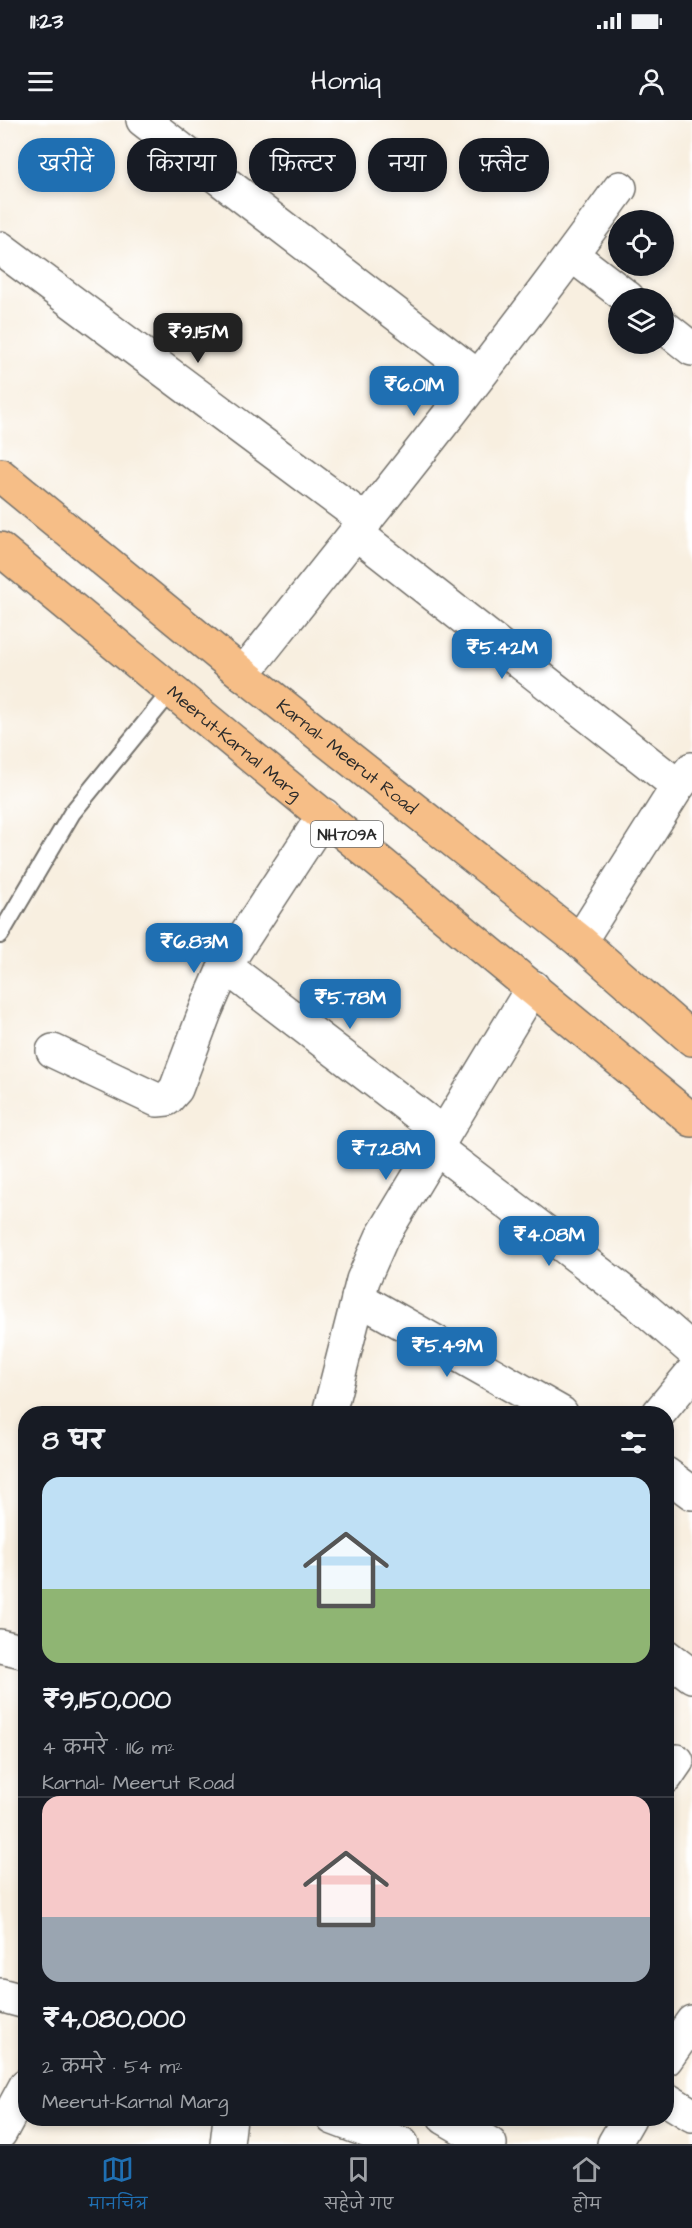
<!DOCTYPE html>
<html lang="hi">
<meta charset="utf-8">
<style>
:root{--surface:#171b24;--page:#242831;--text:#f1f3f6;--muted:#9ea1a6;--line:#363941;--accent:#1f6fb2}
body{margin:0;font-family:"Architects Daughter","Playpen Sans Deva",sans-serif;background:var(--page);color:var(--text);height:100vh;display:flex;flex-direction:column;font-size:22px;white-space:nowrap}
*{box-sizing:border-box;margin:0}
p{font-size:20px;color:var(--muted)}
.icon{flex:none;width:33px;height:33px;fill:none;stroke:currentColor;stroke-width:2;stroke-linecap:round;stroke-linejoin:round}
.map{position:relative;flex:1;overflow:hidden}
.details{position:absolute;left:18px;top:1286px;width:656px;height:720px;display:flex;flex-direction:column;background:var(--surface);border-radius:24px;box-shadow:0 3px 9px #0003}
.details>*{flex:none}
.hud{position:absolute;left:18px;top:18px;width:657px;height:54px;display:flex;gap:12px}
.fabs{position:absolute;left:608px;top:90px;display:grid;gap:12px}
.fabs a{display:grid;place-items:center;width:66px;height:66px;border-radius:50%;background:var(--surface);box-shadow:0 3px 9px #0003;font-size:30px}
.price{position:absolute;translate:-50% -51px;padding:0 14px;border-radius:12px;background:var(--accent);color:#fff;font-size:20px;line-height:39px;filter:drop-shadow(0 2px 3px #0008)}
.price::after{content:'';position:absolute;left:50%;top:36px;width:18px;height:14px;margin-left:-9px;background:inherit;clip-path:polygon(0 0,100% 0,50% 100%)}
.price.on{background:#222;color:#fff}
ul{padding:0;list-style:none}
li{display:grid;align-content:center;gap:12px;height:318px;padding:0 24px}
li+li{border-top:2px solid var(--line)}
li span{display:grid;place-items:center;height:186px;border-radius:18px;color:#555}
li>.icon{margin-inline-start:auto}
span .icon{width:108px;height:108px;fill:#fffc;stroke-width:1}
li b{font-size:26px}
h2{display:flex;justify-content:space-between;align-items:center;height:72px;padding:0 24px;font-size:26px}
.pill{padding:0 21px;border-radius:24px;background:var(--surface);box-shadow:0 3px 9px #0003;font-size:21px;line-height:54px}
.pill.on{background:var(--accent);color:#fff}
.status{display:flex;justify-content:space-between;align-items:center;height:42px;padding:0 30px;background:var(--surface);direction:ltr}
.status svg{height:16px;fill:currentColor}
header{display:flex;justify-content:space-between;align-items:center;height:78px;padding:0 24px;background:var(--surface);font-size:27px;font-weight:600}
.menu{display:flex;justify-content:space-around;align-items:center;height:84px;border-top:2px solid var(--line);background:var(--surface);font-size:16px;color:var(--muted)}
.menu a{display:grid;justify-items:center;gap:3px}
.menu .on{color:var(--accent)}
.map>svg:first-child{display:block}
</style>
<div class="status"><b>11:23</b><svg viewBox="0 0 49 12"><path d="M0 12V9h3v3zM5 12V6h3v6zM10 12V3h3v9zM15 12V0h3v12zM26 1h20v11H26zM47 4h2v5h-2z"/></svg></div>
<header><svg class="icon" aria-label="menu" viewBox="0 0 24 24"><path d="M4 6h16M4 12h16M4 18h16"/></svg>Homiq<svg class="icon" aria-label="person" viewBox="0 0 24 24"><circle cx="12" cy="8" r="4"/><path d="M4 21q1-7 8-7t8 7"/></svg></header>
<div class="map">
<svg width="692" height="2024" viewBox="0 0 692 2024">
<rect width="100%" height="100%" fill="#fff"/>
<filter id="ink" filterUnits="userSpaceOnUse"><feTurbulence type="fractalNoise" baseFrequency=".0167" numOctaves="2"/><feDisplacementMap in="SourceGraphic" scale="12" xChannelSelector="R" yChannelSelector="G"/><feConvolveMatrix kernelMatrix="1 2 1 2 8 2 1 2 1" color-interpolation-filters="sRGB"/></filter>
<filter id="wash" filterUnits="userSpaceOnUse"><feTurbulence type="fractalNoise" baseFrequency=".008" numOctaves="4" result="noise"/><feDisplacementMap in="SourceGraphic" scale="24" xChannelSelector="R" yChannelSelector="G"/><feGaussianBlur stdDeviation="1.35" result="paint"/><feColorMatrix in="noise" values="0 0 0 0 0 0 0 0 0 0 0 0 0 0 0 0 0 1.4 0 .05"/><feComposite in="paint" operator="in"/></filter>
<g filter="url(#wash)">
<rect width="100%" height="100%" fill="#f8efe0"/>
</g>
<g filter="url(#ink)">
<g fill="none" stroke-linecap="round" stroke-linejoin="round">
<defs>
<polyline id="lane" points="0,815 72,693 172,570"/>
<g id="street">
<polyline points="143,0 477,256"/>
<polyline points="0,128 366,401"/>
<polyline points="572,135 628,178"/>
<polyline points="663,206 692,229"/>
<polyline points="356,413 678,666"/>
<path d="M243,554C371,394 500,234 620,68"/>
<polyline points="580,821 678,666 692,649"/>
<polyline points="225,846 444,1014"/>
<polyline points="53,931 157,980 167,979 176,969 205,892 225,846 324,695"/>
<polyline points="436,1028 638,1183 692,1230"/>
<polyline points="358,1178 561,1293"/>
<polyline points="329,1293 363,1160 382,1117 533,867"/>
<polyline points="659,1293 692,1253"/>
<polyline points="666,1354 692,1373"/>
<polyline points="0,1526 26,1532"/>
<polyline points="666,1536 692,1556"/>
<polyline points="666,1657 677,1641"/>
<polyline points="0,1875 26,1882"/>
<polyline points="666,1939 692,1902"/>
<polyline points="666,1979 692,1995"/>
<polyline points="333,1998 402,2024"/>
<polyline points="445,1998 490,2024"/>
<polyline points="0,2013 26,1965"/>
<polyline points="227,2024 230,1998"/>
<polyline points="614,2024 629,1998"/>
</g>
<g id="highway">
<path id="s1" d="M0,355L243,554L580,821L692,919"/>
<path id="s2" d="M0,429L692,1000"/>
</g>
</defs>
<use href="#lane" stroke="#73706a" stroke-width="20"/>
<use href="#street" stroke="#73706a" stroke-width="36"/>
<use href="#highway" stroke="#73706a" stroke-width="36"/>
<use href="#lane" stroke="#fff" stroke-width="16"/>
<use href="#street" stroke="#fff" stroke-width="33"/>
<use href="#highway" stroke="#f6be87" stroke-width="33"/>
</g>
</g>
<g text-anchor="middle" stroke-width="6" stroke-linejoin="round" paint-order="stroke">
<rect fill="#fff" stroke="#6b6b6b" stroke-width="1.5" x="311" y="701" width="72" height="26" rx="4.5"/>
<g font-size="16" font-weight="bold" fill="#2b2b2b">
<text x="347" y="720">NH709A</text>
</g>
<g font-size="18" fill="#2b2b2b" stroke="#fff">
<text dy="6" stroke="none"><textPath href="#s2" startOffset="304">Meerut-Karnal Marg</textPath></text>
<text dy="6" stroke="none"><textPath href="#s1" startOffset="447">Karnal- Meerut Road</textPath></text>
</g>
</g>
</svg>
<div class="fabs">
<a><svg class="icon" aria-label="locate" viewBox="0 0 24 24"><circle cx="12" cy="12" r="6"/><path d="M12 2v4M12 18v4M2 12h4M18 12h4"/></svg></a>
<a><svg class="icon" aria-label="layers" viewBox="0 0 24 24"><path d="M12 4l9 5-9 5-9-5zM3 14l9 5 9-5"/></svg></a>
</div>
<b class="price on" style="left:198px;top:244px">₹9.15M</b>
<b class="price" style="left:414px;top:297px">₹6.01M</b>
<b class="price" style="left:502px;top:560px">₹5.42M</b>
<b class="price" style="left:194px;top:854px">₹6.83M</b>
<b class="price" style="left:350px;top:910px">₹5.78M</b>
<b class="price" style="left:386px;top:1061px">₹7.28M</b>
<b class="price" style="left:549px;top:1147px">₹4.08M</b>
<b class="price" style="left:447px;top:1258px">₹5.49M</b>
<div class="hud">
<a class="pill on">खरीदें</a>
<a class="pill">किराया</a>
<a class="pill">फ़िल्टर</a>
<a class="pill">नया</a>
<a class="pill">फ़्लैट</a>
</div>
<section class="details">
<h2>8 घर<svg class="icon" aria-label="filters" viewBox="0 0 24 24"><path d="M4 7h16M4 17h16"/><circle cx="9" cy="7" r="2"/><circle cx="15" cy="17" r="2"/></svg></h2>
<ul>
<li><span style="background:linear-gradient(#bfe0f5 60%,#8fb573 0)"><svg class="icon" aria-label="home" viewBox="0 0 24 24"><path d="M3 11l9-7 9 7M6 9v11h12V9"/></svg></span><div><b>₹9,150,000</b><p>4 कमरे · 116 m²</p><p>Karnal- Meerut Road</p></div></li>
<li><span style="background:linear-gradient(#f6c9c9 65%,#9aa5b1 0)"><svg class="icon" aria-label="home" viewBox="0 0 24 24"><path d="M3 11l9-7 9 7M6 9v11h12V9"/></svg></span><div><b>₹4,080,000</b><p>2 कमरे · 54 m²</p><p>Meerut-Karnal Marg</p></div></li>
</ul>
</section>
</div>
<nav class="menu">
<a class="on"><svg class="icon" aria-label="map" viewBox="0 0 24 24"><path d="M3 6l6-2 6 2 6-2v14l-6 2-6-2-6 2zM9 4v14M15 6v14"/></svg>मानचित्र</a>
<a><svg class="icon" aria-label="saved" viewBox="0 0 24 24"><path d="M7 4h10v16l-5-4-5 4z"/></svg>सहेजे गए</a>
<a><svg class="icon" aria-label="home" viewBox="0 0 24 24"><path d="M3 11l9-7 9 7M6 9v11h12V9"/></svg>होम</a>
</nav>
